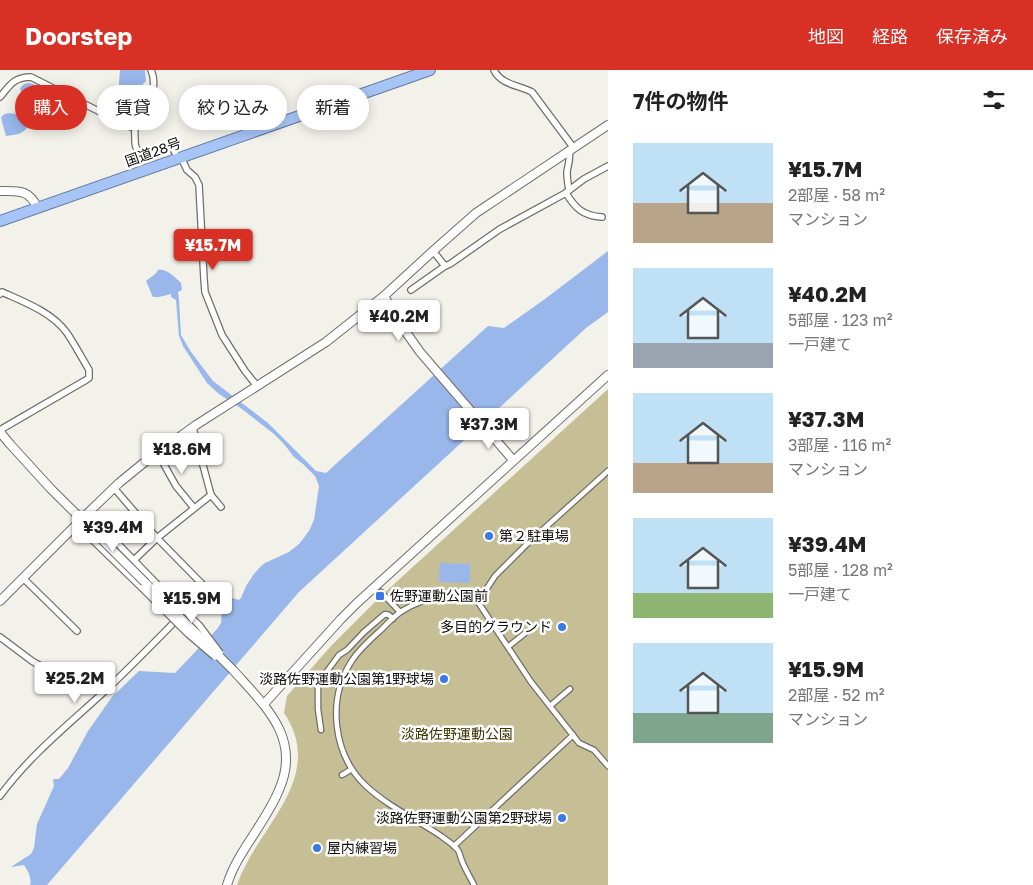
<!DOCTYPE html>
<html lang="ja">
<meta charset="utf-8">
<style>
:root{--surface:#fff;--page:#f2f2f2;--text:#222;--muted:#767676;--accent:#d93025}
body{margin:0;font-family:"Golos Text","Noto Sans JP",sans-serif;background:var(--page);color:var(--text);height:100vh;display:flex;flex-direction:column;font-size:19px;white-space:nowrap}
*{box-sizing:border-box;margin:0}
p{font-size:16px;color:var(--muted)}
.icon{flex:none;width:28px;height:28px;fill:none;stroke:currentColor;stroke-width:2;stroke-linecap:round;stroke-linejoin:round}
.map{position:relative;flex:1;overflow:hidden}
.drawer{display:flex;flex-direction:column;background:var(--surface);width:425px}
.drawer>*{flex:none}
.banner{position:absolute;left:15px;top:15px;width:475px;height:45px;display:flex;gap:10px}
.price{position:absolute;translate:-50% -42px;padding:0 11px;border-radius:5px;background:#fff;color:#222;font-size:16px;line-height:32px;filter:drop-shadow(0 1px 2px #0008)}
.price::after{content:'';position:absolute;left:50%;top:30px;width:15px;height:11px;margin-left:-8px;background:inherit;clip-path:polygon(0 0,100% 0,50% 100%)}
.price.on{background:var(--accent);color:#fff}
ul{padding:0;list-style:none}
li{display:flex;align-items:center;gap:15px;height:125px;padding:0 25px}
li span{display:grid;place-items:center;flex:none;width:140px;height:100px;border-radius:0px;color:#555}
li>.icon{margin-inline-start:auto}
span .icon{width:60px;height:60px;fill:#fffc;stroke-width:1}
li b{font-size:21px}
h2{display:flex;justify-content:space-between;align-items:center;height:60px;padding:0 25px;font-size:21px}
.pill{padding:0 18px;border-radius:22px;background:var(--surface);box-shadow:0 2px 12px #0003;font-size:18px;line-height:45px}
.pill.on{background:var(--accent);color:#fff}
header{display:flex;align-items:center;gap:30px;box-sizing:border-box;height:70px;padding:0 25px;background:var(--accent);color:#fff}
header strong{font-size:24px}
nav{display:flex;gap:28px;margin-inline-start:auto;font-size:18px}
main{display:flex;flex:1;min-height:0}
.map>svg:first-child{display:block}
</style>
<header>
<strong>Doorstep</strong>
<nav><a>地図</a><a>経路</a><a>保存済み</a></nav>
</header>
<main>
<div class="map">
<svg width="608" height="815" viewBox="0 0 608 815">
<rect width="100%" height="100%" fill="#f2f1ea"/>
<path fill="#c6be94" d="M608,319V815H237C256,758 328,708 284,643L287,626L331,576L381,526Z"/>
<g fill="#99b7ea">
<polygon points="120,0 146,0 145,1 146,11 141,16 118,25"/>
<path d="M29,13L36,15L52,33L24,61L19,64L6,66L1,48C4,42 10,43 16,44L20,48L24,47L26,36L20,18L24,14Z"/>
<path d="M608,181V242L586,258L299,522L47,815H30C32,808 28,801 24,795L11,797L31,784L34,778L37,754L54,716L53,709H59L68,698L88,661L112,627L139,601L175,603L217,559L221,553L222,539L219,535H212L222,525L239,530L241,528L246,516L254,504L260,497L265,493L289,482L299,474L309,461L314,450L319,416L315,406L303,394L294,387L284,374L274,364L242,339L219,324L207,313L183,276L179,266L176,230L171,227V224L159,227H153L146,211C150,207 155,206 158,200C166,198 175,207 181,213L182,220L178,222L179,230L181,265L191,282L213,311L268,353L316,401L326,403L488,256L504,258L545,229Z"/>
<polygon points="440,493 470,494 470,513 439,512"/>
</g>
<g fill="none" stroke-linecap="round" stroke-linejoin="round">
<defs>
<g id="pedestrian">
<polyline points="381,522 400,542"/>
<polyline points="478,532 495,506 527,474 608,401"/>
<polyline points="509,576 524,564"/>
<polyline points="550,636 570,619"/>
<polyline points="321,660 318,639 318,614 320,611 339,585 347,580 364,562 385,544 389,545 393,549"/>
<polyline points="342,705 352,699"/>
<polyline points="454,776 573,665"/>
<path d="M474,815C470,807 465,799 462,791C460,787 460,781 456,778C452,773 446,770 441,766C416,749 387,736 365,715C333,684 327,630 351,592C359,579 371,569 382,559C388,553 394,546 402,541C423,528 455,520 478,532L531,612L579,673L594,680L608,696"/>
</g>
<g id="minor">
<path d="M151,0C160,21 144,33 136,51C134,57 135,64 135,71C135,79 140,87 150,84C155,83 159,79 164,77C168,75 168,76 172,77L178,88"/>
<path d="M494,0C501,15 519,15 532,22L573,77"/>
<path d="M0,27C10,15 14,7 31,7L128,56L134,58"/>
<path d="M569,80C571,88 568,94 567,102C567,109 568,114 569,120"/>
<polyline points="181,87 187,100 195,107 199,115 204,209 205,222 222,265 245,301 257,316"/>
<path d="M566,123C575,138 583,146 602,147"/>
<polyline points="433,181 445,196 450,194 500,159 564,124 584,109 608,96"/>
<polyline points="411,220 445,196"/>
<path d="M0,224L2,222C24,232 52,242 67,263C75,275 82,288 89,300V308L86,310L0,360"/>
<polyline points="193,358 211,425"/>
<polyline points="157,382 176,416 194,438"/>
<polyline points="88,443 152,509"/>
<polyline points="77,455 142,518"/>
<polyline points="134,490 157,468 211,425 221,437"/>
<polyline points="23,508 77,561"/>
<polyline points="0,567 32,591 39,595"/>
<path d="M0,726C29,686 69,654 105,621C140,588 173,553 207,519L157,468L114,418"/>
</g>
<g id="tertiary">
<path d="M0,121C19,121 28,119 38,138"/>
<polyline points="384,226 403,258 420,282 513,390"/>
<polyline points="0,362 9,373"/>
<polyline points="0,531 93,438 119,413 146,391 196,355 326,272 384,226 433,181 476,143 608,55"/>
<polyline points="264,634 341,549 357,533 608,305"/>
<path d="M227,815C233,795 245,778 256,761C264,748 273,735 279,720C302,668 265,636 233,600"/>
</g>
<polyline id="trunk" points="0,151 430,0"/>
</defs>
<use href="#pedestrian" stroke="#6f6e69" stroke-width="7"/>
<use href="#minor" stroke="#6f6e69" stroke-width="8"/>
<use href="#tertiary" stroke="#6f6e69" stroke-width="10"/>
<use href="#trunk" stroke="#637ba2" stroke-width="12"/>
<use href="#pedestrian" stroke="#fff" stroke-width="4.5"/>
<use href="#minor" stroke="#fff" stroke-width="5.5"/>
<use href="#tertiary" stroke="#fff" stroke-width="8"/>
<use href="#trunk" stroke="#a6c4f6" stroke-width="10"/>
<defs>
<g id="minor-bridge">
<polyline points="152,509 199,555 220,583"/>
<polyline points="142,518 188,564 215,587"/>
</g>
<polyline id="tertiary-bridge" points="9,373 50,418 233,600"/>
</defs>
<use href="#minor-bridge" stroke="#6f6e69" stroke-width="8" stroke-linecap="butt"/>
<use href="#tertiary-bridge" stroke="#6f6e69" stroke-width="10" stroke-linecap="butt"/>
<use href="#minor-bridge" stroke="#fff" stroke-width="5.5"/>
<use href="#tertiary-bridge" stroke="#fff" stroke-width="8"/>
</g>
<g fill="#3c79e8" stroke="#fff" stroke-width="2">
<circle cx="489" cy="466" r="5"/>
<rect x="375" y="521" width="10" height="10" rx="2.5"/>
<circle cx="562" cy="557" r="5"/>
<circle cx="444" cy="609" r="5"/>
<circle cx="562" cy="748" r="5"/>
<circle cx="317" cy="778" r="5"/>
</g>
<g text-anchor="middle" stroke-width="5" stroke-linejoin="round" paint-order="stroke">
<g font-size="14" fill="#0f0e0c" stroke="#fff">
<text transform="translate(153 82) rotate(-20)" y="5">国道28号</text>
</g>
<g font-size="14" fill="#0f0e0c" stroke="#fff" text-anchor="start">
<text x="499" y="471">第２駐車場</text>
<text x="390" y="531">佐野運動公園前</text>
<text x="552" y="562" text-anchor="end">多目的グラウンド</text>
<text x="434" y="614" text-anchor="end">淡路佐野運動公園第1野球場</text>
<text x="552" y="753" text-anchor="end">淡路佐野運動公園第2野球場</text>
<text x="327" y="783">屋内練習場</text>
</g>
<g font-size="14" fill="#3c3401" stroke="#fff">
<text x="457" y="669">淡路佐野運動公園</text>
</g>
</g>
</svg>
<b class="price on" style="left:213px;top:201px">¥15.7M</b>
<b class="price" style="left:399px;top:272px">¥40.2M</b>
<b class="price" style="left:489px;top:380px">¥37.3M</b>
<b class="price" style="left:182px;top:405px">¥18.6M</b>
<b class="price" style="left:113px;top:483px">¥39.4M</b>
<b class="price" style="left:192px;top:554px">¥15.9M</b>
<b class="price" style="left:75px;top:634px">¥25.2M</b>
<div class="banner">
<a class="pill on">購入</a>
<a class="pill">賃貸</a>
<a class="pill">絞り込み</a>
<a class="pill">新着</a>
</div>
</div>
<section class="drawer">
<h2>7件の物件<svg class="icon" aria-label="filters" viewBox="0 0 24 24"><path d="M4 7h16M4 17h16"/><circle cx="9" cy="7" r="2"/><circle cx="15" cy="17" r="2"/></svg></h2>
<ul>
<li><span style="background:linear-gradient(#bfe0f5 60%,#b9a48a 0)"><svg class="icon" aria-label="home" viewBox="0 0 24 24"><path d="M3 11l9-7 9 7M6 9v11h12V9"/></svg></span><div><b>¥15.7M</b><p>2部屋 · 58 m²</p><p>マンション</p></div></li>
<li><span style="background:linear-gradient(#bfe0f5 75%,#9aa5b1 0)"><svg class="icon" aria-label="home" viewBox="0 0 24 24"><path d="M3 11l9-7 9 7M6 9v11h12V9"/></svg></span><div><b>¥40.2M</b><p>5部屋 · 123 m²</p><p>一戸建て</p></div></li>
<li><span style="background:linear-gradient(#bfe0f5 70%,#b9a48a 0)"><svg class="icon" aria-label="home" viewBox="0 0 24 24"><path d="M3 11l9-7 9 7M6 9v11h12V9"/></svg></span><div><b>¥37.3M</b><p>3部屋 · 116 m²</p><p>マンション</p></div></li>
<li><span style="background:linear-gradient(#bfe0f5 75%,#8fb573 0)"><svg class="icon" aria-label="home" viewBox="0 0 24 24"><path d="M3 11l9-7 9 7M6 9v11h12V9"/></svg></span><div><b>¥39.4M</b><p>5部屋 · 128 m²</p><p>一戸建て</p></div></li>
<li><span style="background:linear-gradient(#bfe0f5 70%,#7fa58c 0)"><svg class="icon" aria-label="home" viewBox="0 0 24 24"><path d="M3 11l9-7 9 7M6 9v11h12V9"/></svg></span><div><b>¥15.9M</b><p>2部屋 · 52 m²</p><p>マンション</p></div></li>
</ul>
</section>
</main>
